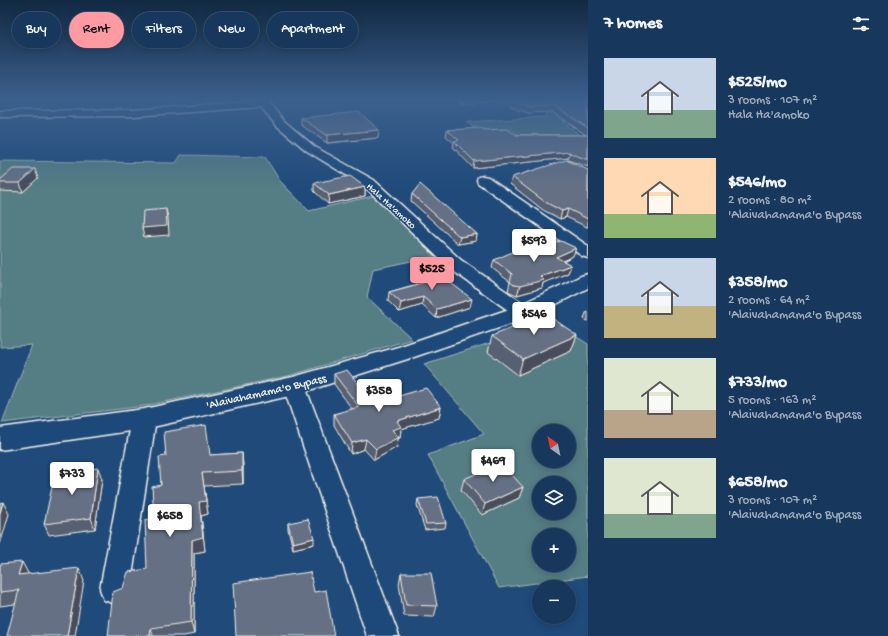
<!DOCTYPE html>
<meta charset="utf-8">
<style>
:root{--surface:#17385c;--page:#244365;--text:#f1f3f6;--muted:#9eacbb;--line:#365272;--accent:#ff9aa2}
body{margin:0;font-family:"Gochi Hand",sans-serif;background:var(--page);color:var(--text);height:100vh;display:flex;flex-direction:column;font-size:15px;white-space:nowrap}
*{box-sizing:border-box;margin:0}
p{font-size:13px;color:var(--muted)}
.icon{flex:none;width:22px;height:22px;fill:none;stroke:currentColor;stroke-width:2;stroke-linecap:round;stroke-linejoin:round}
.map{position:relative;flex:1;overflow:hidden}
.drawer{display:flex;flex-direction:column;background:var(--surface);width:300px}
.drawer>*{flex:none}
.top-card{position:absolute;left:12px;top:12px;width:380px;height:36px;display:flex;gap:8px}
.needle{width:26px;rotate:327deg}
.tools{position:absolute;left:532px;top:424px;display:grid;gap:8px}
.tools a{display:grid;place-items:center;width:44px;height:44px;border-radius:50%;background:var(--surface);box-shadow:0 2px 10px #0003,0 0 0 1px var(--line);font-size:20px}
.price{position:absolute;translate:-50% -34px;padding:0 9px;border-radius:4px;background:#fff;color:#222;font-size:13px;line-height:26px;filter:drop-shadow(0 1px 2px #0008)}
.price::after{content:'';position:absolute;left:50%;top:24px;width:12px;height:9px;margin-left:-6px;background:inherit;clip-path:polygon(0 0,100% 0,50% 100%)}
.price.active{background:var(--accent);color:#111}
ul{padding:0;list-style:none}
li{display:flex;align-items:center;gap:12px;height:100px;padding:0 16px}
li span{display:grid;place-items:center;flex:none;width:112px;height:80px;border-radius:0px;color:#555}
li>.icon{margin-inline-start:auto}
span .icon{width:48px;height:48px;fill:#fffc;stroke-width:1}
li b{font-size:17px}
h2{display:flex;justify-content:space-between;align-items:center;height:48px;padding:0 16px;font-size:17px}
.pill{padding:0 14px;border-radius:18px;background:var(--surface);box-shadow:0 2px 10px #0003,0 0 0 1px var(--line);font-size:14px;line-height:36px}
.pill.active{background:var(--accent);color:#111}
main{display:flex;flex:1;min-height:0}
.map>svg:first-child{display:block}
</style>
<main>
<div class="map">
<svg width="588" height="636" viewBox="0 0 588 636">
<rect width="100%" height="100%" fill="#1f4a7a"/>
<filter id="ink" filterUnits="userSpaceOnUse"><feTurbulence type="fractalNoise" baseFrequency=".025" numOctaves="2"/><feDisplacementMap in="SourceGraphic" scale="8" xChannelSelector="R" yChannelSelector="G"/><feConvolveMatrix kernelMatrix="1 2 1 2 8 2 1 2 1" color-interpolation-filters="sRGB"/></filter>
<g filter="url(#ink)">
<g fill="#557d84" stroke="#a4b7b6" fill-rule="evenodd">
<polygon points="548,109 588,120 562,121 588,141 530,142 511,129 478,131 466,122 545,117"/>
<polygon points="181,155 265,157 280,181 309,211 377,195 435,256 373,269 367,297 412,339 288,376 145,406 2,423 32,345 0,347 0,161 176,163"/>
<path d="M548,319L588,344V576L499,588L428,455L484,434L424,364L490,343ZM539,431H569V461H539ZM539,483H569V513H539ZM539,535H569V565H539Z"/>
</g>
<g fill="none" stroke-linecap="round" stroke-linejoin="round">
<defs>
<g id="street">
<polygon points="258,100 268,100 269,103 284,121 315,147 374,180 461,260 530,308 532,312 530,316 523,318 516,316 449,268 364,186 307,151 276,125 261,107 134,116 0,117 0,111 134,110 259,101"/>
<polygon points="483,176 488,177 588,246 588,258 582,256 478,183 477,180 478,177"/>
<polygon points="294,378 302,381 305,386 399,636 367,636 283,386 286,381"/>
<polygon points="144,410 152,413 156,419 130,589 126,600 115,604 104,600 100,589 132,419 136,413"/>
</g>
<polygon id="secondary" points="588,274 588,288 531,317 414,357 294,395 144,429 0,450 0,428 144,409 293,377 398,347 515,307 581,276"/>
</defs>
<use href="#street" stroke="#f4f1e8" stroke-width="3"/>
<use href="#secondary" stroke="#f4f1e8" stroke-width="3"/>
<use href="#street" fill="#1f4a7a" fill-rule="evenodd"/>
<use href="#secondary" fill="#1f4a7a" fill-rule="evenodd"/>
</g>
<g fill="#576072" stroke="#f4f1e8">
<polygon points="457,100 555,100 556,101 588,100 588,167 568,160 568,158 473,168 453,147 454,143 446,136 447,130 483,130 517,135 586,135 552,112 527,113 521,110 517,110 501,100 461,103"/>
<polygon points="301,118 378,138 327,143 301,125"/>
<polygon points="588,170 588,227 587,227 566,217 560,219 543,210 510,184 512,177"/>
<polygon points="38,178 23,192 0,191 0,180"/>
<polygon points="314,183 365,187 365,196 328,204 314,191"/>
<polygon points="412,194 477,234 476,241 458,244 411,201"/>
<polygon points="573,256 563,261 571,265 568,273 543,283 542,288 517,295 512,293 508,291 510,282 492,268 494,260"/>
<polygon points="413,272 470,307 436,318 422,305 399,312 388,301 389,292 417,284 412,280"/>
<polygon points="588,312 588,321 584,319 586,313"/>
<polygon points="577,335 571,351 518,375 488,352 492,336"/>
<polygon points="334,374 373,402 382,401 441,407 439,418 401,429 400,438 398,438 397,447 374,460 364,449 351,454 334,425 334,414 352,409 334,384"/>
<polygon points="242,453 243,467 243,484 204,486 208,514 201,516 205,551 194,553 194,634 184,636 108,636 123,588 147,569 154,518 166,456 210,455"/>
<polygon points="102,479 95,529 49,535 44,524"/>
<polygon points="464,479 523,487 519,498 482,515 461,490"/>
<polygon points="418,499 446,523 445,528 425,530 417,505"/>
<polygon points="288,523 314,544 293,549 288,529"/>
<polygon points="0,565 28,574 84,581 15,604 0,606"/>
<polygon points="401,573 437,606 434,617 404,616 399,584"/>
</g>
<g fill="#474e5c" stroke="#f4f1e8">
<polygon points="462,100 501,100 461,103"/>
<polygon points="379,130 378,138 327,143 327,135"/>
<polygon points="570,152 568,158 473,168 474,161"/>
<polygon points="35,169 38,178 23,192 20,183"/>
<polygon points="365,187 365,196 328,204 329,195"/>
<polygon points="166,209 168,218 169,235 144,237 142,228"/>
<polygon points="568,209 566,217 560,219 562,211"/>
<polygon points="477,234 476,241 458,244 460,237"/>
<polygon points="576,248 573,256 554,265 556,257"/>
<polygon points="571,265 568,273 543,283 542,288 517,295 520,286 540,276"/>
<polygon points="423,297 422,305 399,312 401,303"/>
<polygon points="472,299 470,307 436,318 437,309"/>
<polygon points="577,335 571,351 518,375 523,359"/>
<polygon points="441,407 439,418 401,429 400,438 398,438 397,447 374,460 376,449 392,430 397,421"/>
<polygon points="366,439 364,449 351,454 352,443"/>
<polygon points="242,453 243,467 243,484 242,471"/>
<polygon points="98,468 102,479 95,529 91,518"/>
<polygon points="202,473 208,514 201,516 205,551 194,553 194,634 191,622 192,540 199,502"/>
<polygon points="523,487 519,498 482,515 485,504"/>
<polygon points="3,502 9,514 0,545 0,513"/>
<polygon points="314,538 314,544 293,549 293,543"/>
<polygon points="22,562 29,575 18,575"/>
<polygon points="79,568 84,581 75,636 67,636"/>
<polygon points="151,628 153,636 150,636"/>
</g>
<g fill="#657084" stroke="#f4f1e8">
<polygon points="512,100 555,100 556,101 588,100 588,128 554,106 529,107 523,104 519,104"/>
<polygon points="359,112 379,130 327,135 301,118"/>
<polygon points="481,128 483,130 507,129 517,135 588,135 588,160 570,153 570,152 474,161 454,141 459,140 447,130"/>
<polygon points="566,160 588,170 588,219 568,209 562,211 545,202 512,177"/>
<polygon points="13,169 35,169 20,183 0,183 0,180"/>
<polygon points="350,176 365,187 329,195 314,183"/>
<polygon points="420,184 477,234 460,237 412,194"/>
<polygon points="166,209 167,226 142,228 143,211"/>
<polygon points="561,241 576,248 556,257 571,265 540,276 544,280 520,286 514,285 510,282 512,274 494,260 510,253"/>
<polygon points="430,267 472,299 437,309 423,297 401,303 389,292 426,282 413,272"/>
<polygon points="546,314 577,335 523,359 492,336"/>
<polygon points="347,370 373,402 381,400 382,401 426,388 441,407 397,421 401,427 392,430 399,437 376,449 366,439 352,443 334,414 359,407 334,374"/>
<polygon points="206,425 210,455 242,453 242,471 202,473 206,501 199,502 203,537 192,540 191,622 151,628 150,636 108,636 113,592 123,588 128,572 147,569 145,520 154,518 152,487 161,485 159,457 166,456 164,432"/>
<polygon points="501,463 523,487 485,504 464,479"/>
<polygon points="98,468 91,518 44,524 55,473"/>
<polygon points="438,497 446,523 426,524 418,499"/>
<polygon points="3,502 0,513 0,503"/>
<polygon points="308,519 314,538 293,543 288,523"/>
<polygon points="22,562 18,575 79,568 67,636 7,636 19,590 0,592 0,564"/>
<polygon points="310,572 314,592 326,590 334,636 236,636 233,583"/>
<polygon points="401,573 431,573 437,606 406,605"/>
</g>
</g>
<linearGradient id="sky" x2="0" y2="1"><stop stop-color="#112943"/><stop offset="0.53" stop-color="#3c608d"/><stop offset="1" stop-color="#3c608d" stop-opacity="0"/></linearGradient>
<rect width="588" height="189" fill="url(#sky)"/>
<g text-anchor="middle" stroke-width="3" stroke-linejoin="round" paint-order="stroke">
<g font-size="10" fill="#f4f1e8" stroke="#1f4a7a">
<text transform="translate(392 205) rotate(42)" y="4">Hala Ha'amoko</text>
</g>
<g font-size="12" fill="#f4f1e8" stroke="#1f4a7a">
<text transform="translate(266 391) rotate(-13)" y="4">'Alaivahamama'o Bypass</text>
</g>
</g>
</svg>
<div class="tools">
<a><svg class="needle" viewBox="-14 -14 28 28"><path d="M0-13l5 13h-10z" fill="#e53935"/><path d="M0 13l5-13h-10z" fill="#9eacbb"/></svg></a>
<a><svg class="icon" aria-label="layers" viewBox="0 0 24 24"><path d="M12 4l9 5-9 5-9-5zM3 14l9 5 9-5"/></svg></a>
<a>+</a>
<a>−</a>
</div>
<b class="price" style="left:534px;top:263px">$593</b>
<b class="price active" style="left:432px;top:291px">$525</b>
<b class="price" style="left:534px;top:336px">$546</b>
<b class="price" style="left:379px;top:413px">$358</b>
<b class="price" style="left:493px;top:483px">$469</b>
<b class="price" style="left:72px;top:496px">$733</b>
<b class="price" style="left:170px;top:538px">$658</b>
<div class="top-card">
<a class="pill">Buy</a>
<a class="pill active">Rent</a>
<a class="pill">Filters</a>
<a class="pill">New</a>
<a class="pill">Apartment</a>
</div>
</div>
<section class="drawer">
<h2>7 homes<svg class="icon" aria-label="filters" viewBox="0 0 24 24"><path d="M4 7h16M4 17h16"/><circle cx="9" cy="7" r="2"/><circle cx="15" cy="17" r="2"/></svg></h2>
<ul>
<li><span style="background:linear-gradient(#c9d6e8 65%,#7fa58c 0)"><svg class="icon" aria-label="home" viewBox="0 0 24 24"><path d="M3 11l9-7 9 7M6 9v11h12V9"/></svg></span><div><b>$525/mo</b><p>3 rooms · 107 m²</p><p>Hala Ha'amoko</p></div></li>
<li><span style="background:linear-gradient(#ffd9b3 70%,#8fb573 0)"><svg class="icon" aria-label="home" viewBox="0 0 24 24"><path d="M3 11l9-7 9 7M6 9v11h12V9"/></svg></span><div><b>$546/mo</b><p>2 rooms · 80 m²</p><p>'Alaivahamama'o Bypass</p></div></li>
<li><span style="background:linear-gradient(#c9d6e8 60%,#c2b280 0)"><svg class="icon" aria-label="home" viewBox="0 0 24 24"><path d="M3 11l9-7 9 7M6 9v11h12V9"/></svg></span><div><b>$358/mo</b><p>2 rooms · 64 m²</p><p>'Alaivahamama'o Bypass</p></div></li>
<li><span style="background:linear-gradient(#dfe7d0 65%,#b9a48a 0)"><svg class="icon" aria-label="home" viewBox="0 0 24 24"><path d="M3 11l9-7 9 7M6 9v11h12V9"/></svg></span><div><b>$733/mo</b><p>5 rooms · 163 m²</p><p>'Alaivahamama'o Bypass</p></div></li>
<li><span style="background:linear-gradient(#dfe7d0 70%,#7fa58c 0)"><svg class="icon" aria-label="home" viewBox="0 0 24 24"><path d="M3 11l9-7 9 7M6 9v11h12V9"/></svg></span><div><b>$658/mo</b><p>3 rooms · 107 m²</p><p>'Alaivahamama'o Bypass</p></div></li>
</ul>
</section>
</main>
